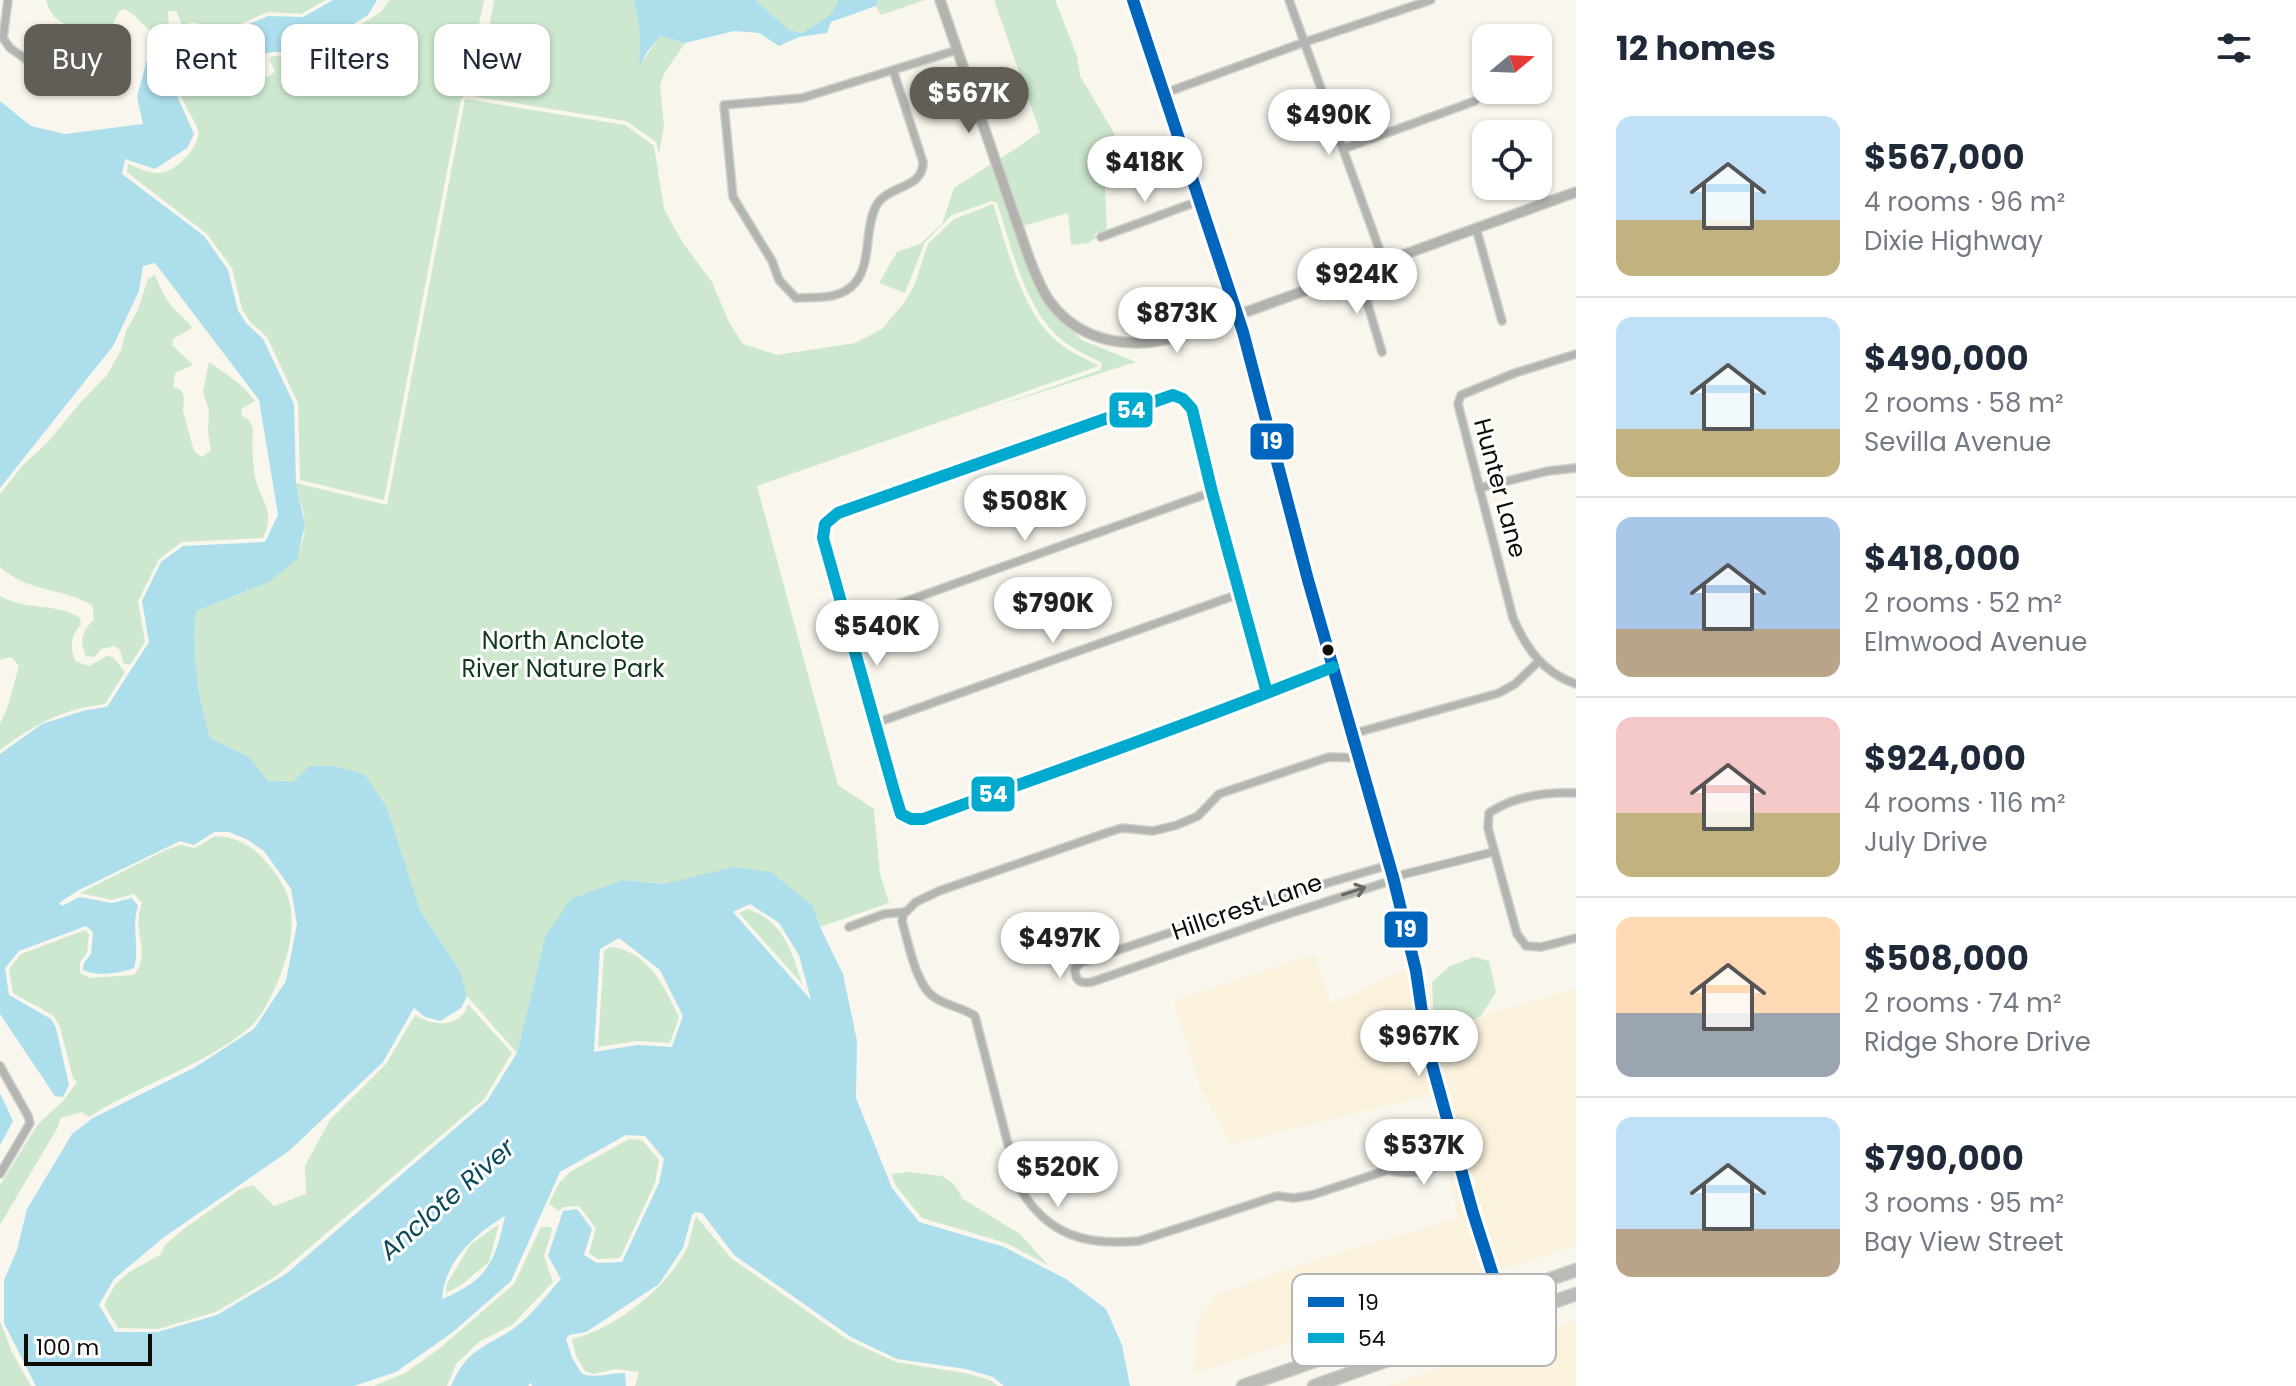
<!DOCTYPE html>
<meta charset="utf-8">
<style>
:root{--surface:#fff;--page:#f2f2f3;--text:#1f2937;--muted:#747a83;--line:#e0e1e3;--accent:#615e57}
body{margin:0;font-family:Poppins,sans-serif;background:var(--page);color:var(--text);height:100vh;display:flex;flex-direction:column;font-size:30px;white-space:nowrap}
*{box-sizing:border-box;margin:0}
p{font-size:26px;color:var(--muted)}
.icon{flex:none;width:44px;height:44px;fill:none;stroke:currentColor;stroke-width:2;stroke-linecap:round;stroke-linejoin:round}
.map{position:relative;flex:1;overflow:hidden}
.panel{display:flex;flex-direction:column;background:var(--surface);width:720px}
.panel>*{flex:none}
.top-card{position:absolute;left:24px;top:24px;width:760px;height:72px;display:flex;gap:16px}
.needle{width:52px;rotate:71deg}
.controls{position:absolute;left:1472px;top:24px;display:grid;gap:16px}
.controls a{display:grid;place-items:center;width:80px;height:80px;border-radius:16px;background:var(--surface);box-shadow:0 2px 6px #0004;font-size:40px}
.scale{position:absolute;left:24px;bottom:20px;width:128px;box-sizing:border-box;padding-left:8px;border:4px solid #0f0c05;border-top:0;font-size:22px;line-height:28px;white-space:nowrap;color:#0f0c05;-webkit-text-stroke:6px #fff;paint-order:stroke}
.price{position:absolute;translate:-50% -68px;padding:0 18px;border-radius:28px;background:#fff;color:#222;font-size:26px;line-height:52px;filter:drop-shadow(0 2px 4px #0008)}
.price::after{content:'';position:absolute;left:50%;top:48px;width:24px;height:18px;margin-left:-12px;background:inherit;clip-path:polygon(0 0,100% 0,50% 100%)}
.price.current{background:var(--accent);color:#fff}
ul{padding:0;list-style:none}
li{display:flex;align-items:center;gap:24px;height:200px;padding:0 40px}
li+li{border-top:2px solid var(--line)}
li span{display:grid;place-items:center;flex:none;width:224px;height:160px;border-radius:16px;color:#555}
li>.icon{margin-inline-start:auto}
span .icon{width:96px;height:96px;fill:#fffc;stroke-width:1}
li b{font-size:34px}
h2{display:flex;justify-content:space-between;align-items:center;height:96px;padding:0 40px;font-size:34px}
.pill{padding:0 28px;border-radius:16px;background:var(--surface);box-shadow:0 2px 6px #0004;font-size:28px;line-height:72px}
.pill.current{background:var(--accent);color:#fff}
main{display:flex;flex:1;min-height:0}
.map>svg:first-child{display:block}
</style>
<main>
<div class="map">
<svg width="1576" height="1386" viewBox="0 0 1576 1386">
<rect width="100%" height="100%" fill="#f9f6ee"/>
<g fill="#faf2dd">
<polygon points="1314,954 1331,1004 1410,967 1422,1047 1448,1141 1442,1144 1432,1095 1230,1144 1201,1089 1174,1001"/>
<polygon points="1422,977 1433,1002 1434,1023 1450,1032 1481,1016 1576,989 1576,1245 1497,1272 1432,1045"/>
<polygon points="1455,1164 1488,1275 1194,1374 1198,1321 1216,1295 1309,1262 1458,1218 1447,1167"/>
<polygon points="1576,1320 1576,1386 1388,1386"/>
</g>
<g fill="#cde8ce">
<path d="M46,0H326L301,14L268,12L222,32L194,22L182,25L176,11H168L169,32L163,37C145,31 141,18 125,9L119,11C116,18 112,28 104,32C91,38 64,26 55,17C50,13 48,5 46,0Z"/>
<path d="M390,0H484L464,96L461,99L384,500L300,480L298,403L267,337L250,322L242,309L232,268L207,234L127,172L128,164C140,168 151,176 164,172C178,169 201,146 198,130C197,125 179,94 175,85L181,72L199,68L212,73L216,92L223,96C235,90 235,78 244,70L267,77L275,72L269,58C282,52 298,59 313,54L381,12Z"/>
<polygon points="494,0 634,0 640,33 639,65 661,36 685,43 665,72 660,85 664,125 659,153 656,142 626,121 477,97"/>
<polygon points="755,0 839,0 830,15 802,33 789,30"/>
<polygon points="878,0 925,0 881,15 876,6"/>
<polygon points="994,0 1055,0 1077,56 1080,76 1114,133 1117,154 1105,189 1107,230 1095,234 1096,238 1088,243 1071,245 1068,213 1023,226 1000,159 1040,132"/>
<path d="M465,99L625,125L654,146L664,209L683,243L712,282L729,322L743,344L777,355L855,343L882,329L903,304L914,286L928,244L954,219L993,204C1008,250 1023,321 1066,348C1076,355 1089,360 1099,366L757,486L838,785L874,809L880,874L889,903L820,927L813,906L689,879L664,884L623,880L545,937L517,1053L467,996L460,971L420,910L387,808L293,783L267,781L249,757L210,738C198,696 191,654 196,611C238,592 303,582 305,525C305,512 298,496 296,483L387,505Z"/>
<path d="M991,164L1026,264L1047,306L1082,340L1136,362L994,407L1100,370L1102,363C1091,357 1079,352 1069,345C1027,319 1012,248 997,203L992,201L952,215L925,242L905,293L879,283L897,252L920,244L942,224L954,188Z"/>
<path d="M155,275C159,286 166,300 174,309C181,316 187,320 192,328L173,339L172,345L193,365L175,373L173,387L181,390L184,397L183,411L194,451L202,457L211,450L208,431L209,411L203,392L209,362C225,373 244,385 255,401L241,409L242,416L249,420L253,428C252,444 252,465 256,481C263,503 275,513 263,538L182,542L159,559L138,601L145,642L130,665L123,663L120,650L115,646L101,649L95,657L86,656C79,640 82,632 94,619L92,605C60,587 27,592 0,567V494L23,465L48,442L80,403L107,375L121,350L126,331L137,312L148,279Z"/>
<path d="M0,596C25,611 55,602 80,618L81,624C70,637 70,646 75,661L89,666L107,656L113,657L125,672L105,704C60,710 36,724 0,750V723L7,709L19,666L11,657L0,660Z"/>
<path d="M215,836C247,837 265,857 281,882C294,902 293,925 289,947C284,970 267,1013 249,1028C202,1067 140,1084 89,1117L82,1112L60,1118L59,1125L0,1225V1185L38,1124L63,1101L77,1082L73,1078L60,1027L54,1016L13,993L9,969L21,954L85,930L89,934L87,953L80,962V973L90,978L134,975C150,956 136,938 139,916C139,912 141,908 142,903L134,894L112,900L80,893L166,850L180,845L195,848Z"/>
<path d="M748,909C785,922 791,952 803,985L739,913Z"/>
<path d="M610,947C648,950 664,987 679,1017L670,1043L637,1041L598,1047L604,951Z"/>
<polygon points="1474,957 1489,961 1496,992 1481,1016 1450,1032 1434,1023 1432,982 1450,966"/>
<path d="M468,1004L512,1053L484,1099L276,1276L216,1312L158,1329L118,1328L104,1305L115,1285L129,1272L160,1255L165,1245L185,1228L239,1190L253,1185L274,1206L306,1194L305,1166L330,1120L386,1064L415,1015C433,1026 461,1029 468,1004Z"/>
<polygon points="629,1139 642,1140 659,1160 655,1183 620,1258 598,1259 589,1253 596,1228 579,1206 563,1207 559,1211 549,1204 559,1183 570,1172"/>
<polygon points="909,1172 942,1176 954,1184 963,1199 1020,1234 1048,1265 1006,1243 922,1218 896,1186 891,1174"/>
<path d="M696,1216L731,1258L848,1340L896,1362L965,1373L990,1380L998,1386H635L639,1372L615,1369L593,1374L585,1371L576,1356L572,1339C613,1330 665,1289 685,1252C691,1241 692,1227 696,1216Z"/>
<polygon points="499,1224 489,1262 460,1286 446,1293 447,1284 470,1245"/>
<polygon points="541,1227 551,1227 552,1231 544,1256 553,1282 512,1325 479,1342 456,1364 447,1386 374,1386 405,1373 439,1349 514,1284"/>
<polygon points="0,1321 12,1352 31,1386 0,1386"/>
</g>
<g fill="#acdeec" fill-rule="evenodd">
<path d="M333,0H377L368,15L312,50L302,54L274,52L261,54L227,74C202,64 186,55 171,82L194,134L187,148L155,169L125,159L122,174L204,236L228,270L238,311L247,324L263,339L294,404L296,483L305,525L297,559L269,582L196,611C191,654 198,696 210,738L249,757L268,781L293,782L309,766H334L364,774L387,808L420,910L460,971L467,996L461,1008L440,1021L425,1017L414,1008L383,1062L289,1151L164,1237L114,1279L99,1305L115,1332H158L217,1315L286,1274L487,1101L517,1053L545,937L571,899L623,880L664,884L734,867L771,872L813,906L820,927L843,974L857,1041L856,1098L892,1188L919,1222L1004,1247L1066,1279L1106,1309L1122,1345L1130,1386H1004L993,1377L966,1369L897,1359L851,1337L734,1255L702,1213L695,1212L692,1215L683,1248L659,1284L586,1332L569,1335L566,1339L572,1358L582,1374C597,1379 610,1372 625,1373L626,1386H532L531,1382L528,1386H451C467,1349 482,1349 513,1329C531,1317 546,1295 561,1279L548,1256L563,1211L577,1209L592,1229L584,1255L597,1263L622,1262L659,1183L664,1159L645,1136L626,1135L560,1172L511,1281L453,1332L396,1372L354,1386H36L4,1323V1280L17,1250L27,1209L72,1134L93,1118L194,1068L254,1029L286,981L297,924L291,889L282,876L264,851L248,840L229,832H214L194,845L180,841L79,890L59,903L62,906L80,897L112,903L132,898L138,906C131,926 140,947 134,968C120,973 97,977 83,970L84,963L91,954L93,932L86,926L19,951L5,968L9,995L51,1019L56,1028L69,1085L63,1097L55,1096L0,1014V754L42,724L86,710L107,707L149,642L142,601L161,562L183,546L265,542L278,515L259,400L155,263L143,266L139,291L113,346L0,488V101L31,126L65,134L143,124L137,97L148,56L175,31L194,26L221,36L268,16L303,17ZM750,904L779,923L799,955L811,1000L733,912ZM619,938L660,970L683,1016L672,1047L637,1045L594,1052L600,949ZM505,1216C495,1262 488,1280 442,1299C444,1262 475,1234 505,1216Z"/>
<polygon points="634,0 755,0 789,30 802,33 830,15 839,0 878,0 876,6 831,22 827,33 799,37 779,46 759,33 734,31 685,43 661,36 647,52 639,67 640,33"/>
<polygon points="0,1093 13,1121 0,1145"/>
</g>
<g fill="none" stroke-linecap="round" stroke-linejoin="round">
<defs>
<g id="street">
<polyline points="8,0 3,38 10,48 34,65 48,62"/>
<polyline points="1133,0 1238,315"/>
<polyline points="1289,0 1384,262"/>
<path d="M893,70L923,162C923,190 888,184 876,206C864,229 872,263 855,283C841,300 815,297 796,298L779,280L772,261L733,197L724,105L802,98Z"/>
<polyline points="893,70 957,50"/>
<polyline points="1165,93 1305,42 1431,0"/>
<polyline points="1343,149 1475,101"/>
<polyline points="1476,228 1502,321"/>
<polyline points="1101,237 1199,201"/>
<polyline points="1358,272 1382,352"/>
<path d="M1576,354L1515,373L1461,395L1458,404L1513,618C1526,648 1543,673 1576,684"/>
<polyline points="1479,488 1548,471 1576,468"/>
<polyline points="848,622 1212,492"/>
<path d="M1267,693L1212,492L1192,409L1183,399L1173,395L838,513L825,524L823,538L894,791L901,814L911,819H923C1060,770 1198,721 1333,667"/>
<polyline points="876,723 1239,594"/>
<polyline points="1352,734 1499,693 1515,684 1538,662"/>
<path d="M1576,793C1547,792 1514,796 1489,813L1488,828L1517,934L1526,946L1541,947L1576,938"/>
<path d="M1389,865L1249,906L1080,963L1075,969C1075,981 1080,984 1092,982L1270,920L1393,880"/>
<polyline points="1393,877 1493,852"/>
<path d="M904,912L902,921C908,941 916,986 934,997C946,1006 962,1007 975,1016L1019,1187C1048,1236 1086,1246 1139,1241L1277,1196L1294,1198L1312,1195L1388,1170L1454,1144"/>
<polyline points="849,927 884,914 906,912 916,902 939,891 1109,832 1122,828 1153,831 1177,825 1198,816 1219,794 1329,757 1359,758"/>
<polyline points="0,1066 28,1116 30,1123 0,1174"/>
<path d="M1388,1170C1414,1178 1434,1167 1458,1158"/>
</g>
<g id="secondary">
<path d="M940,0L1029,258C1035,273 1041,290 1051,303C1082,344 1134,350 1180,336L1576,192"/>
<polyline points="1238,315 1308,580 1393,877 1416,971 1427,1046 1473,1213 1507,1319"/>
</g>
<g id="highway">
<polyline points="1243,1386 1576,1270"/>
<polyline points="1314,1386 1576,1294"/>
</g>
</defs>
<use href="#street" stroke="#d3d0ca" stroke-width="10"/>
<use href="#secondary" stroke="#d3d0ca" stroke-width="12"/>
<use href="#highway" stroke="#d3d0ca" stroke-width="15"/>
<use href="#street" stroke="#b2b5b2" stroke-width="7"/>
<use href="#secondary" stroke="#b2b3af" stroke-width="9"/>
<use href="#highway" stroke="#babbb7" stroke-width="12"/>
<defs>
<polyline id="bus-1" points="1133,0 1243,332 1308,580 1393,877 1416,971 1427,1046 1473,1213 1507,1319"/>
<path id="bus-2" d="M1267,693L1212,492L1192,409L1183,399L1173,395L838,513L825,524L823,538L894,791L901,814L911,819H923C1060,770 1198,721 1333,667"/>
</defs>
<use href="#bus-1" stroke="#fff" stroke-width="18"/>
<use href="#bus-2" stroke="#fff" stroke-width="18"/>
<use href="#bus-1" stroke="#0065bd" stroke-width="12"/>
<use href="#bus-2" stroke="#00a9ce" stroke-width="12"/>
</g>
<defs><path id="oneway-shaft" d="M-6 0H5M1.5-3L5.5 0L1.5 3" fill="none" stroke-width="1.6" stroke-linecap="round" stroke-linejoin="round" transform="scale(2)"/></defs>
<use stroke="#696964" href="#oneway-shaft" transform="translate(1354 891) rotate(-18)"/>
<circle fill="#0f0c05" stroke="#fff" stroke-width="3" cx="1328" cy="650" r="7"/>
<g text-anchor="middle" stroke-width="6" stroke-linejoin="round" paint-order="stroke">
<g font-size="24" fill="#0f0c05" stroke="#fff">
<text transform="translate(1500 488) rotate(75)" y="8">Hunter Lane</text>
<text transform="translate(1247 907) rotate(-19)" y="8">Hillcrest Lane</text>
</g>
<g font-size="24" fill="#12391e" stroke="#fff">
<text x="563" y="649">North Anclote<tspan x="563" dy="28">River Nature Park</tspan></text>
</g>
<g font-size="26" font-style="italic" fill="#084a5a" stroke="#fff">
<text transform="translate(447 1199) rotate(-41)" y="9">Anclote River</text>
</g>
</g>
<rect x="1292" y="1274" width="264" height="92" rx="12" fill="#fff" stroke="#b7b6b4" stroke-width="2"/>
<rect x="1308" y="1297" width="36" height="10" fill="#0065bd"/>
<rect x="1308" y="1333" width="36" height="10" fill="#00a9ce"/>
<g font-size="22" fill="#0f0c05">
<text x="1358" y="1310">19</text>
<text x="1358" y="1346">54</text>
</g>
<g stroke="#fff" stroke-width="3">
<rect x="1108" y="391" width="46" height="38" rx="8" fill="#00a9ce"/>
<rect x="1249" y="422" width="46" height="39" rx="8" fill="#0065bd"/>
<rect x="970" y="775" width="46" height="38" rx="8" fill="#00a9ce"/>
<rect x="1383" y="910" width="46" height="39" rx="8" fill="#0065bd"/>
</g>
<g font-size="22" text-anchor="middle" font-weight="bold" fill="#fff">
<text x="1131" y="418">54</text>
<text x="1272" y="449">19</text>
<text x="993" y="802">54</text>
<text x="1406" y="937">19</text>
</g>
</svg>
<div class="controls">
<a><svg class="needle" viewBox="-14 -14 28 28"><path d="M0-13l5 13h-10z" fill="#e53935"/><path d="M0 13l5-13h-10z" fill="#747a83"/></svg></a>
<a><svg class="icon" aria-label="locate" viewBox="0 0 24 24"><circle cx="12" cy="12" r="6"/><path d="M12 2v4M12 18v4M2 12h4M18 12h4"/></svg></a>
</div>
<div class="scale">100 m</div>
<b class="price current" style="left:969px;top:135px">$567K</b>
<b class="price" style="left:1329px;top:157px">$490K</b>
<b class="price" style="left:1145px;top:204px">$418K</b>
<b class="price" style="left:1357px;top:316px">$924K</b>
<b class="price" style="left:1177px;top:355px">$873K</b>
<b class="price" style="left:1025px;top:543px">$508K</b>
<b class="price" style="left:1053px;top:645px">$790K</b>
<b class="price" style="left:877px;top:668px">$540K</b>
<b class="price" style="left:1060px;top:980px">$497K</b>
<b class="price" style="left:1419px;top:1078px">$967K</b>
<b class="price" style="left:1424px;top:1187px">$537K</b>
<b class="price" style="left:1058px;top:1209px">$520K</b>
<div class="top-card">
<a class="pill current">Buy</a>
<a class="pill">Rent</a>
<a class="pill">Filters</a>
<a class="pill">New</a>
</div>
</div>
<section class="panel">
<h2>12 homes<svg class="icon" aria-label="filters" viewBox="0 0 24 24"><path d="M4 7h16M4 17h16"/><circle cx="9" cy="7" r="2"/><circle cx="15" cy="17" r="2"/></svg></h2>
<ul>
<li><span style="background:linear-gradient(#bfe0f5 65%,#c2b280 0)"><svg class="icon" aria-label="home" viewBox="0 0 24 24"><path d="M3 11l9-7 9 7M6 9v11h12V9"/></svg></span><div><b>$567,000</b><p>4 rooms · 96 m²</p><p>Dixie Highway</p></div></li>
<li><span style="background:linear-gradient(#bfe0f5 70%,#c2b280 0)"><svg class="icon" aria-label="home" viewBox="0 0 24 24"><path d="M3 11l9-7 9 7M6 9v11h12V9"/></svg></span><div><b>$490,000</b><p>2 rooms · 58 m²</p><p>Sevilla Avenue</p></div></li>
<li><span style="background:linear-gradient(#a9c7e8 70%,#b9a48a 0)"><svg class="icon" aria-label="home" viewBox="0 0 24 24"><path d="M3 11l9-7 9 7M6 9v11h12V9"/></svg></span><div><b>$418,000</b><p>2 rooms · 52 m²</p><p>Elmwood Avenue</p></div></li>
<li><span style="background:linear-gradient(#f6c9c9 60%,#c2b280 0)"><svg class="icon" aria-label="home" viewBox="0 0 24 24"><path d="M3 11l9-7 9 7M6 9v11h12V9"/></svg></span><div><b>$924,000</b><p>4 rooms · 116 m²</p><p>July Drive</p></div></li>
<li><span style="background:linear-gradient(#ffd9b3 60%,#9aa5b1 0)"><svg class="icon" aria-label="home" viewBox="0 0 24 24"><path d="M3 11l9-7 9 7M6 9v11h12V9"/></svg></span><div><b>$508,000</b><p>2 rooms · 74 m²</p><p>Ridge Shore Drive</p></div></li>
<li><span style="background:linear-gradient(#bfe0f5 70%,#b9a48a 0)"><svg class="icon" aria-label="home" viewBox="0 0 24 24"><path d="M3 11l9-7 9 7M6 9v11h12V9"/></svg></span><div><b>$790,000</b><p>3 rooms · 95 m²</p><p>Bay View Street</p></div></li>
</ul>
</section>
</main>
